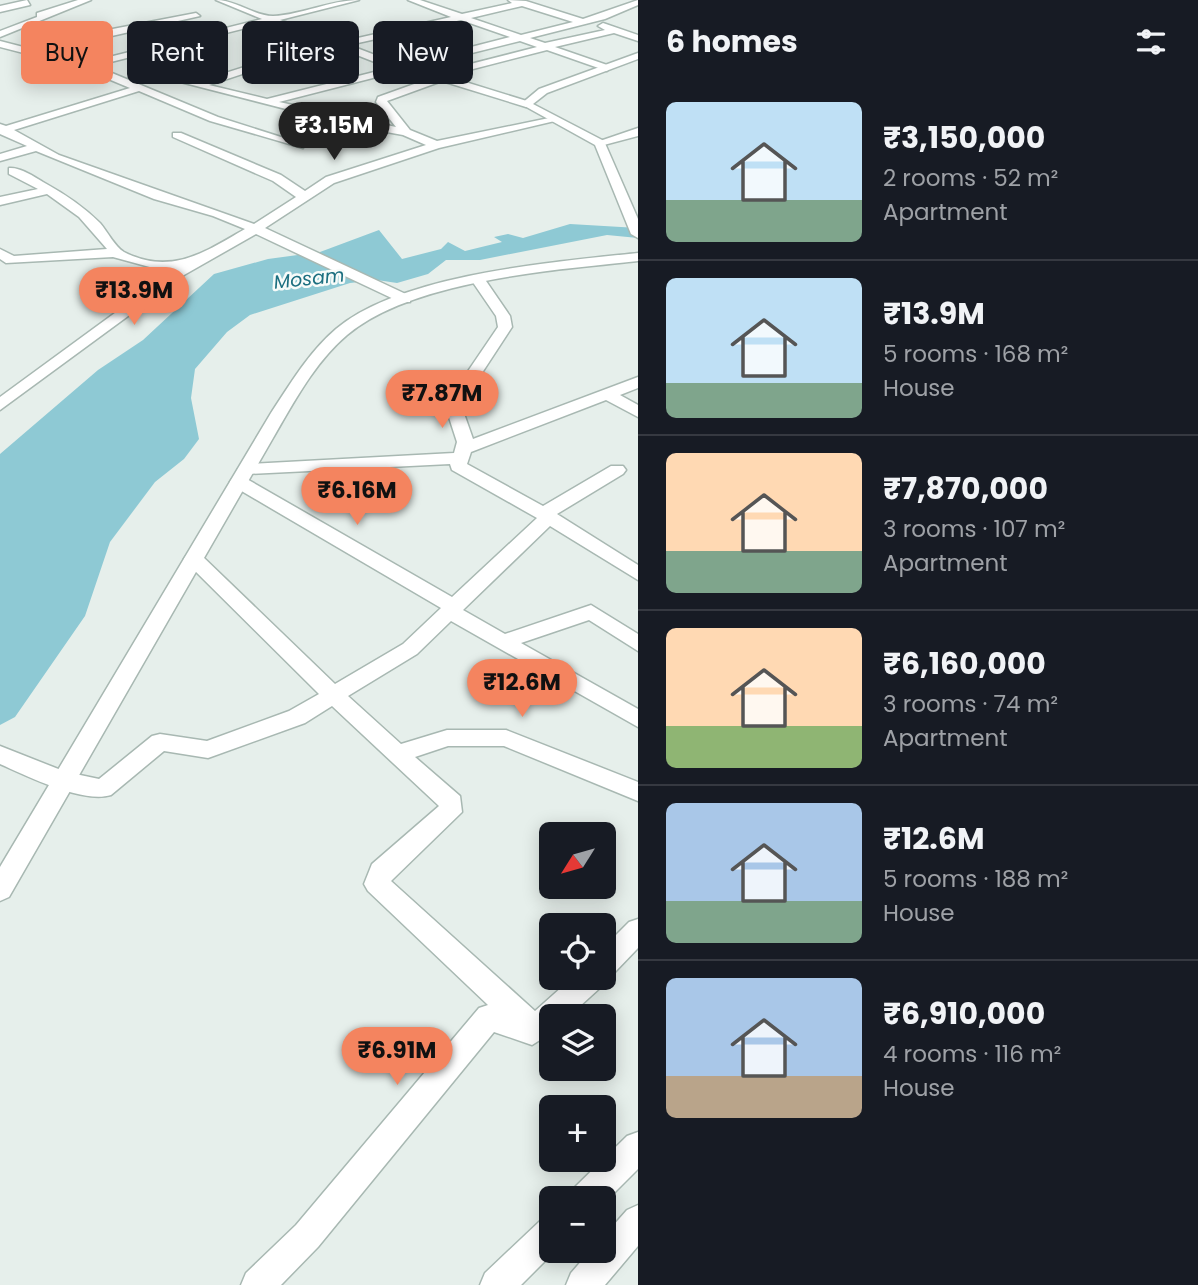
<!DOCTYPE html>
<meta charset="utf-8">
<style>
:root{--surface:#171b24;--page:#20242c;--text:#f1f3f6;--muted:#9ea1a6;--line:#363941;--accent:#f4845f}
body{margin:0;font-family:Poppins,sans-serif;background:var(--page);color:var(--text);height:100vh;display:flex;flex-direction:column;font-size:26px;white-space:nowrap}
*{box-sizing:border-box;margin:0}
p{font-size:23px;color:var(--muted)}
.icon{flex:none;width:38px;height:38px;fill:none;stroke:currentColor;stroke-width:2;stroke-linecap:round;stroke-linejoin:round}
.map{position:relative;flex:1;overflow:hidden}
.sheet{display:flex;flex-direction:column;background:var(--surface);width:560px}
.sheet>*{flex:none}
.hud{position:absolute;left:21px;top:21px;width:511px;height:63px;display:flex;gap:14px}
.needle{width:46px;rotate:233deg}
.controls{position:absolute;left:539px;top:822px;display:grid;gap:14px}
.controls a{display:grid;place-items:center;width:77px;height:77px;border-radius:10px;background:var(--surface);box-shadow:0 4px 18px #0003;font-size:35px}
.price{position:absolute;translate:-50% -60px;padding:0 16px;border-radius:24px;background:var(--accent);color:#111;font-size:23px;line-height:46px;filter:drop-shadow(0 2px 4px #0008)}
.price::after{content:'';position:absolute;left:50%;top:42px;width:21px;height:16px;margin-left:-10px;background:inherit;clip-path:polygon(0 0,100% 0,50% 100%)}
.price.active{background:#222;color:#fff}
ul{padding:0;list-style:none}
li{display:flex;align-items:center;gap:21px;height:175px;padding:0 28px}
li+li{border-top:2px solid var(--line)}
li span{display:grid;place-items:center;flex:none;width:196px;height:140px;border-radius:10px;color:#555}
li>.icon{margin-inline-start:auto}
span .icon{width:84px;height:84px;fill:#fffc;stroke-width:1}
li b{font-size:30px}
h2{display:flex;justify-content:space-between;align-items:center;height:84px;padding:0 28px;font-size:30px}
.pill{padding:0 24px;border-radius:10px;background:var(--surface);box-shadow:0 4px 18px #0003;font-size:24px;line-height:63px}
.pill.active{background:var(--accent);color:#111}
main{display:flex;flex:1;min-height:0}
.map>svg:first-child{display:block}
</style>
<main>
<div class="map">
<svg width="638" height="1285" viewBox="0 0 638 1285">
<rect width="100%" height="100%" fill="#e6efeb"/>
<polygon fill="#8ec9d4" points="570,224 638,228 638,238 607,235 480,260 446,260 428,274 397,283 377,280 350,283 250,315 227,332 195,369 191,398 199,439 184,459 155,482 110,542 85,616 15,717 0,725 0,454 98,370 143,340 214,274 268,259 320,252 379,230 402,259 441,249 448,242 465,251 502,242 494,237 508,234 523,238"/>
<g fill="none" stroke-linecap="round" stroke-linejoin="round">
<defs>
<g id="minor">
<polygon points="27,0 30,5 0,12 0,6"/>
<polygon points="78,0 91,0 0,37 0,31 37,17 37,13"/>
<path d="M216,0C236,0 254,16 273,16C302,15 330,0 359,0L280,20L340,42L451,17L408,0H420L462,14L512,3L508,0L526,1L583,19L638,0V5L605,19L530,38L545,43L605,30L598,26L603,23L638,35V41L614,33L555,47L610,66L607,71L547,50L446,76L530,102L531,104L526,107L442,81L387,101L410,130L437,141L554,117L559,120L439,148L334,183L265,228L410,296V302H400L256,234L184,275L0,410V397L175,269H157L113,257L6,263L0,259V249L14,256L107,249L79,217L47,194L0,205V197L38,189L9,174V168C20,167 33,176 43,182C63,193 83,206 100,223C107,231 115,247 124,252C171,276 205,252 245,229L213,216L154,199L36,151L0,161V154L27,146L0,134V124L6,126L130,88L82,68L0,47V41L31,49L71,37L196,13L200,16L41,52L85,63L262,19ZM522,6L573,22L521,35L471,18ZM461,20L510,37L401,65L349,45ZM270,22L329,44L279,56L197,82L170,75L165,78L348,125L403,135L426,145L326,177L305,191L281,175L181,133H173V137L273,181L296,197L254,224L59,155L14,130L139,91L210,121L303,148V144L218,117L95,66ZM520,41L537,47L435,73L416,67ZM339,48L390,68L267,99L209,85L285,60ZM404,70L431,78L378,97L376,102L396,127L279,102Z"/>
<polygon points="638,128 638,136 600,146 594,143"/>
<path d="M479,277L484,278L510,316L512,327L461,405L473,439L638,377V388L620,395L638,405V417L606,400L471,452L467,464L543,506L611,466H623L626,470L623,474L557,514L638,565V580L550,526L463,610L505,634L591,605L638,634V651L589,620L521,643L638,709V727L451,621L417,654L348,696L401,744L447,730H506L638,782V801L504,746H448L415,757L460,796L462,812L391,881L535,1011L572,978H604V947L629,922L638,919V948L614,973L604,977L605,978L601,987L568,1017H551V1033L532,1045L494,1032L318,1247L281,1285H241L246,1273L296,1225L479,1008L488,1005L368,891L364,884L372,864L439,806L332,706L305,723L208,758L164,751L111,795C83,804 27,776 0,764V746L66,772L99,779L152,736L160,734L207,741L289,711L319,694L187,563L184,559L187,555H201L335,684L403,644L441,608L233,486L230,482L233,478H245L452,597L537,518L452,470L450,464L247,474L238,469L247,464L454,453L457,442L445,405L498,327L496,316L472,281Z"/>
<polygon points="638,1132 638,1169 604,1203 604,1199 569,1199 574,1188 627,1136"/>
<polygon points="638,1205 638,1246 605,1285 566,1285 571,1273 590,1251 604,1251 604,1236 627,1210"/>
<polygon points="551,1216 551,1251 555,1251 521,1285 480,1285 485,1273 540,1221"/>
</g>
<g id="tertiary">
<polygon points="638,53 638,59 547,93 533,104 604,141 638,219 638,238 631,234 595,145 521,104 539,89"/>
<path d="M638,253V261C555,270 412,280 347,335C315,362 294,402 273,438L9,897L0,901V867L271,413C290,384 309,352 336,329C401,274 554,262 638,253Z"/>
</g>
</defs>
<use href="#minor" stroke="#a8b8b2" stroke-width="3"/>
<use href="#tertiary" stroke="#a8b8b2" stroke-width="3"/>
<use href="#minor" fill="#fff" fill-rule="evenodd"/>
<use href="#tertiary" fill="#fff" fill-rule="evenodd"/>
</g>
<g text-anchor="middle" stroke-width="5" stroke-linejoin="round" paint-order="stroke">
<g font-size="19" font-style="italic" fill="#1c6f80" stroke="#f7fbf9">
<text transform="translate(309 278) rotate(-6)" y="7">Mosam</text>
</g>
</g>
</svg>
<div class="controls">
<a><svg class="needle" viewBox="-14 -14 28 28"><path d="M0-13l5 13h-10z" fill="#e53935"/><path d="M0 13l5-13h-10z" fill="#9ea1a6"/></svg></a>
<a><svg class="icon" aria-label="locate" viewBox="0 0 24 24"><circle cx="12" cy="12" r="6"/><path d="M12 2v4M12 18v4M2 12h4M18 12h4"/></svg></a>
<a><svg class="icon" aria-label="layers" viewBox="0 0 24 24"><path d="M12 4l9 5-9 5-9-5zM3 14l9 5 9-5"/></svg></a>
<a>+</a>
<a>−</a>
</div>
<b class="price active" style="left:334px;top:162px">₹3.15M</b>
<b class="price" style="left:134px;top:327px">₹13.9M</b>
<b class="price" style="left:442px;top:430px">₹7.87M</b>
<b class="price" style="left:357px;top:527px">₹6.16M</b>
<b class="price" style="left:522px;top:719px">₹12.6M</b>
<b class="price" style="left:397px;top:1087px">₹6.91M</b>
<div class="hud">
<a class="pill active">Buy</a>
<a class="pill">Rent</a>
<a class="pill">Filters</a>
<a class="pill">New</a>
</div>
</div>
<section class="sheet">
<h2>6 homes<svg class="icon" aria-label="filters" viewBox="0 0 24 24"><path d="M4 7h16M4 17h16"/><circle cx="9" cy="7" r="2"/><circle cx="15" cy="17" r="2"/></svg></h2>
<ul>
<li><span style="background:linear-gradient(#bfe0f5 70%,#7fa58c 0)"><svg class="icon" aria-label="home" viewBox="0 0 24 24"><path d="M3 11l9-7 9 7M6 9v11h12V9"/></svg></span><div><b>₹3,150,000</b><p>2 rooms · 52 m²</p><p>Apartment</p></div></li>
<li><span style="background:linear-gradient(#bfe0f5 75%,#7fa58c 0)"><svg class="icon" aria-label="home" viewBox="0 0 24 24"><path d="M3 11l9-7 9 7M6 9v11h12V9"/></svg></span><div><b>₹13.9M</b><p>5 rooms · 168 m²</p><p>House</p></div></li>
<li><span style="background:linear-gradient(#ffd9b3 70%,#7fa58c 0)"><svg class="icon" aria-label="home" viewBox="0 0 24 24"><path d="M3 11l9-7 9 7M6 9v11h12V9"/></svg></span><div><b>₹7,870,000</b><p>3 rooms · 107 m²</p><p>Apartment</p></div></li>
<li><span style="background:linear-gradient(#ffd9b3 70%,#8fb573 0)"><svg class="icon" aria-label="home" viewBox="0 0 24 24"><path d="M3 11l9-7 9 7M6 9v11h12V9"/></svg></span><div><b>₹6,160,000</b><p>3 rooms · 74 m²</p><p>Apartment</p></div></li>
<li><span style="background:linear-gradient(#a9c7e8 70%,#7fa58c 0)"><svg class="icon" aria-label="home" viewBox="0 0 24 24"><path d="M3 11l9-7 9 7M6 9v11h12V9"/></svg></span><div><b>₹12.6M</b><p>5 rooms · 188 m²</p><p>House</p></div></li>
<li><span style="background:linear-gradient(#a9c7e8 70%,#b9a48a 0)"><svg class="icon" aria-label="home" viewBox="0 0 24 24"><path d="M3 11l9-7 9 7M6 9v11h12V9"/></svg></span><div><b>₹6,910,000</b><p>4 rooms · 116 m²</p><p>House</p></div></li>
</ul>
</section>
</main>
